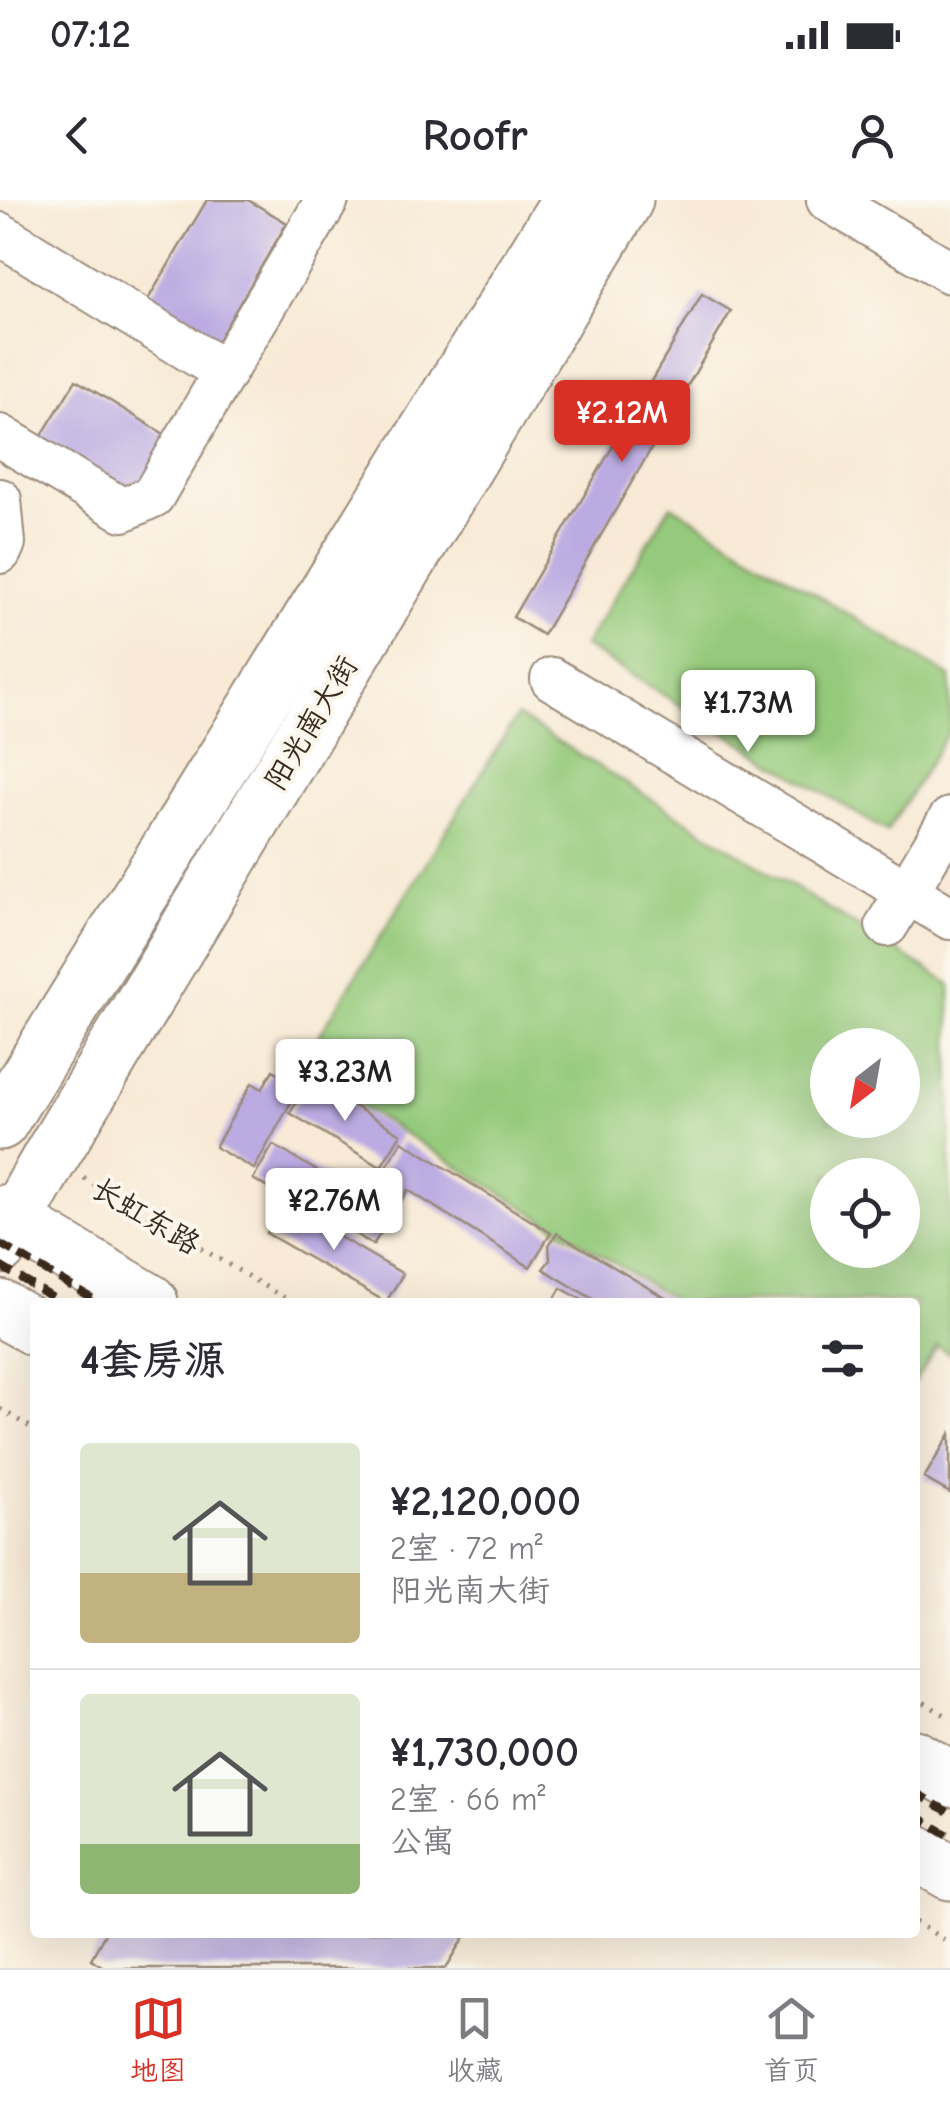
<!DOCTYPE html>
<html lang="zh">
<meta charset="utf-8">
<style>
:root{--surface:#fff;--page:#f7f7f7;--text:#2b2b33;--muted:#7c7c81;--line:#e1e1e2;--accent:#d93025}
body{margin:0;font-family:"Comic Neue","LXGW WenKai TC",sans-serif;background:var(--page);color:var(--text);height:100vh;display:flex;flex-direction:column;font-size:38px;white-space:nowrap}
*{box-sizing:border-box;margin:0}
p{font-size:32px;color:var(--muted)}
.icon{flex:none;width:55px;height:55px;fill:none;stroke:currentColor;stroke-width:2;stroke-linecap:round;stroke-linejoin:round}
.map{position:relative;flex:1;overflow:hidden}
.details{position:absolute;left:30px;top:1098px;width:890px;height:640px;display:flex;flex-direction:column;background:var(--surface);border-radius:10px;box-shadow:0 10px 40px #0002}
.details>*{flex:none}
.needle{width:65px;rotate:211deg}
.buttons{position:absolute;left:810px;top:828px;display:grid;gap:20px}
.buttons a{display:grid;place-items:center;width:110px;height:110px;border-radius:50%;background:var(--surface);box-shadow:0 10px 40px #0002;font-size:50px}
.price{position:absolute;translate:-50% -85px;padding:0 22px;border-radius:10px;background:#fff;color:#222;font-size:32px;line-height:65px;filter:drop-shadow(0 2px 5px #0008)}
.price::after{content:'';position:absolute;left:50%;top:60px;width:30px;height:22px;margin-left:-15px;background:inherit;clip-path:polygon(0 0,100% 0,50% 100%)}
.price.selected{background:var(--accent);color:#fff}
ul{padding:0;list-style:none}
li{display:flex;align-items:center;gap:30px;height:250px;padding:0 50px}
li+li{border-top:2px solid var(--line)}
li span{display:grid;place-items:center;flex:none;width:280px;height:200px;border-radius:10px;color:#555}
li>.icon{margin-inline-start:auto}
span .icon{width:120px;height:120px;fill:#fffc;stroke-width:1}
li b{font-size:42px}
h2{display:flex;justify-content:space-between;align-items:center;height:120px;padding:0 50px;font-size:42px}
.status{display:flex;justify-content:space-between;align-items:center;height:70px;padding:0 50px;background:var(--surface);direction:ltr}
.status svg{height:28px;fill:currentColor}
header{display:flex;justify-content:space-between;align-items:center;height:130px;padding:0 50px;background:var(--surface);font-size:45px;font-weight:600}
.tab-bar{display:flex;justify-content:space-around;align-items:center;height:140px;border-top:2px solid var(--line);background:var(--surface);font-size:28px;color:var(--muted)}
.tab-bar a{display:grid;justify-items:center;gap:5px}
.tab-bar .selected{color:var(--accent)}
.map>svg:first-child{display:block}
</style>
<div class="status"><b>07:12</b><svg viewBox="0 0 49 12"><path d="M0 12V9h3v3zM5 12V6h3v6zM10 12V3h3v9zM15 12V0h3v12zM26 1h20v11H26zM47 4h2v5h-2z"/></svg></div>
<header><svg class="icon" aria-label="back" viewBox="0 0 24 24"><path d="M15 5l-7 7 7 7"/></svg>Roofr<svg class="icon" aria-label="person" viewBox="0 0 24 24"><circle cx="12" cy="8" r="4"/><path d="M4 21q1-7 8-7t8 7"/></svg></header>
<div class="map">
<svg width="950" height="1768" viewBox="0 0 950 1768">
<rect width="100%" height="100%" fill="#fbf7ec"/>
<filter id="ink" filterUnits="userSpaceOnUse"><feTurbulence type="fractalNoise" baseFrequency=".01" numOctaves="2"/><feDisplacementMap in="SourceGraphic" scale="20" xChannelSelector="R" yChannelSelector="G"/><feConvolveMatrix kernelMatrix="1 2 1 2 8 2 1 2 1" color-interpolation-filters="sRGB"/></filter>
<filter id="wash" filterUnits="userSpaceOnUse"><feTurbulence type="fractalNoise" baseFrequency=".0048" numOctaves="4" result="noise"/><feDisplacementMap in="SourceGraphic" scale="40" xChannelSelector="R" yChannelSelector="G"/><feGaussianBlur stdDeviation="2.25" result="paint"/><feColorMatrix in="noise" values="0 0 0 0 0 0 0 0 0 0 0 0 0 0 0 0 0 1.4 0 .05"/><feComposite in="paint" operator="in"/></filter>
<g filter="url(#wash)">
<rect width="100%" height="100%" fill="#f8ead6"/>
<g fill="#95ca7b" stroke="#687a4c" stroke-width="2.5" fill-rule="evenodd">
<polygon points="671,305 950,477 950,529 887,632 584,446"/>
<path d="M517,516L950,784V1154L937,1146L915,1182V1102H677L299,868ZM828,845H902V920H828ZM828,975H902V1050H828Z"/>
</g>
<g id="blocks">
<g fill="#bbabe2">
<polygon points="207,0 248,0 287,23 217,142 147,101"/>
<polygon points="702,94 731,111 543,435 513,417"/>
<polygon points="76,180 172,239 133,303 37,243"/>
<polygon points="273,870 300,886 254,969 215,947 252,883 262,889"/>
<polygon points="310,880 401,934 381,967 290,913"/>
<polygon points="402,941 551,1033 530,1067 408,990 373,1045 348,1029"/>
<polygon points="273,945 360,996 340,1031 253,979"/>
<polygon points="283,1004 403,1074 386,1102 266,1033"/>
<polygon points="557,1033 672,1102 598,1102 543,1069 550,1060 549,1045"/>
<polygon points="561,1088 586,1102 553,1102"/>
<polygon points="950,1234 950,1293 924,1278"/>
<polygon points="106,1732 468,1732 446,1768 105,1768 91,1759"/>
</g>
</g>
</g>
<g filter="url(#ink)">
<use href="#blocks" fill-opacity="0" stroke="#9a8a7a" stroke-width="2.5"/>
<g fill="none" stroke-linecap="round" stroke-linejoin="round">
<defs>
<g id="minor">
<polyline points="828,0 950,72"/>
<polyline points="0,34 225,172 327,0"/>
<polyline points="0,236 123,310 153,296 225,172"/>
<polyline points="0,300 4,343 0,352"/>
<polyline points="552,479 950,718"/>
<polyline points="887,725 950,619"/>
</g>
<g id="major">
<polyline points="0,922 570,0"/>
<polyline points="0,1013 150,1102"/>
<polyline points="0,1046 50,958 625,0"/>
<polyline points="0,1108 35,1128"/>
<polyline points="915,1558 950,1579"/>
<polyline points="915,1652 950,1672"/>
</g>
</defs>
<use href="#minor" stroke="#9a8a7a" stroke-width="46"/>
<use href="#major" stroke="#9a8a7a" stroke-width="59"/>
<g stroke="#9a8a7a" stroke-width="5" stroke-dasharray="2.5 8" stroke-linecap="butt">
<polyline points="84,978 291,1102"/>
<polyline points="0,1209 35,1230"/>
<polyline points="915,1497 950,1518"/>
<polyline points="915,1722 950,1743"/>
</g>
<use href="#minor" stroke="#fff" stroke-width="42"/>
<use href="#major" stroke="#fff" stroke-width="55"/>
<g stroke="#3b2a1e" stroke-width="8" stroke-dasharray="15 8" stroke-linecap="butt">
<polyline points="0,1044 98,1102"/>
<polyline points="0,1066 60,1102"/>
<polyline points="915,1592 950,1613"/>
<polyline points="915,1615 950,1636"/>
</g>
</g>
</g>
<g text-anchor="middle" stroke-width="8" stroke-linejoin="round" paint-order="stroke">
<g font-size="30" fill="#3b2a1e" stroke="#fbf7ec">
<text transform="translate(311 523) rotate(-59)" y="10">阳光南大街</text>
<text transform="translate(146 1016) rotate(31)" y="10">长虹东路</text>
</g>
</g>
</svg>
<div class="buttons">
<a><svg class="needle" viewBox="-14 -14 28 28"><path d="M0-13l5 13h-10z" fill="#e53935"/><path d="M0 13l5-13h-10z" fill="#7c7c81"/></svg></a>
<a><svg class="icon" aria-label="locate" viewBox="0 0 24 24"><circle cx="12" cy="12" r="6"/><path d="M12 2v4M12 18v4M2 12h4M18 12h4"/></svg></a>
</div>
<b class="price selected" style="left:622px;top:265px">¥2.12M</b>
<b class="price" style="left:748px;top:555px">¥1.73M</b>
<b class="price" style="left:345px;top:924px">¥3.23M</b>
<b class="price" style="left:334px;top:1053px">¥2.76M</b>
<section class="details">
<h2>4套房源<svg class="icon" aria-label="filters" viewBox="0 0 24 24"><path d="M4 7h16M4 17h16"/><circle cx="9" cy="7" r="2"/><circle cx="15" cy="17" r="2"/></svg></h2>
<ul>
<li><span style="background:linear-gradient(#dfe7d0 65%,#c2b280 0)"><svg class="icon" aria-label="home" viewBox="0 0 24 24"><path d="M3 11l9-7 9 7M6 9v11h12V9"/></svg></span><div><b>¥2,120,000</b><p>2室 · 72 m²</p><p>阳光南大街</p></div></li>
<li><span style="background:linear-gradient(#dfe7d0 75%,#8fb573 0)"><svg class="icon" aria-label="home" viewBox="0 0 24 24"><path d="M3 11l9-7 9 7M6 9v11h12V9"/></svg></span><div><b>¥1,730,000</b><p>2室 · 66 m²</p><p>公寓</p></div></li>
</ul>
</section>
</div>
<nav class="tab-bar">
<a class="selected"><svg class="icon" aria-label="map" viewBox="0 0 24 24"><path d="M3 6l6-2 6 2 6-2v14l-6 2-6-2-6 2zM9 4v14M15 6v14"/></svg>地图</a>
<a><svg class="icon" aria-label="saved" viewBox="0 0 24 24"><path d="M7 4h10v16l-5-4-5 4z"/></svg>收藏</a>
<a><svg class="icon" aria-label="home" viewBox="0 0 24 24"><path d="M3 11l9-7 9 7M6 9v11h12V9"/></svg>首页</a>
</nav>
